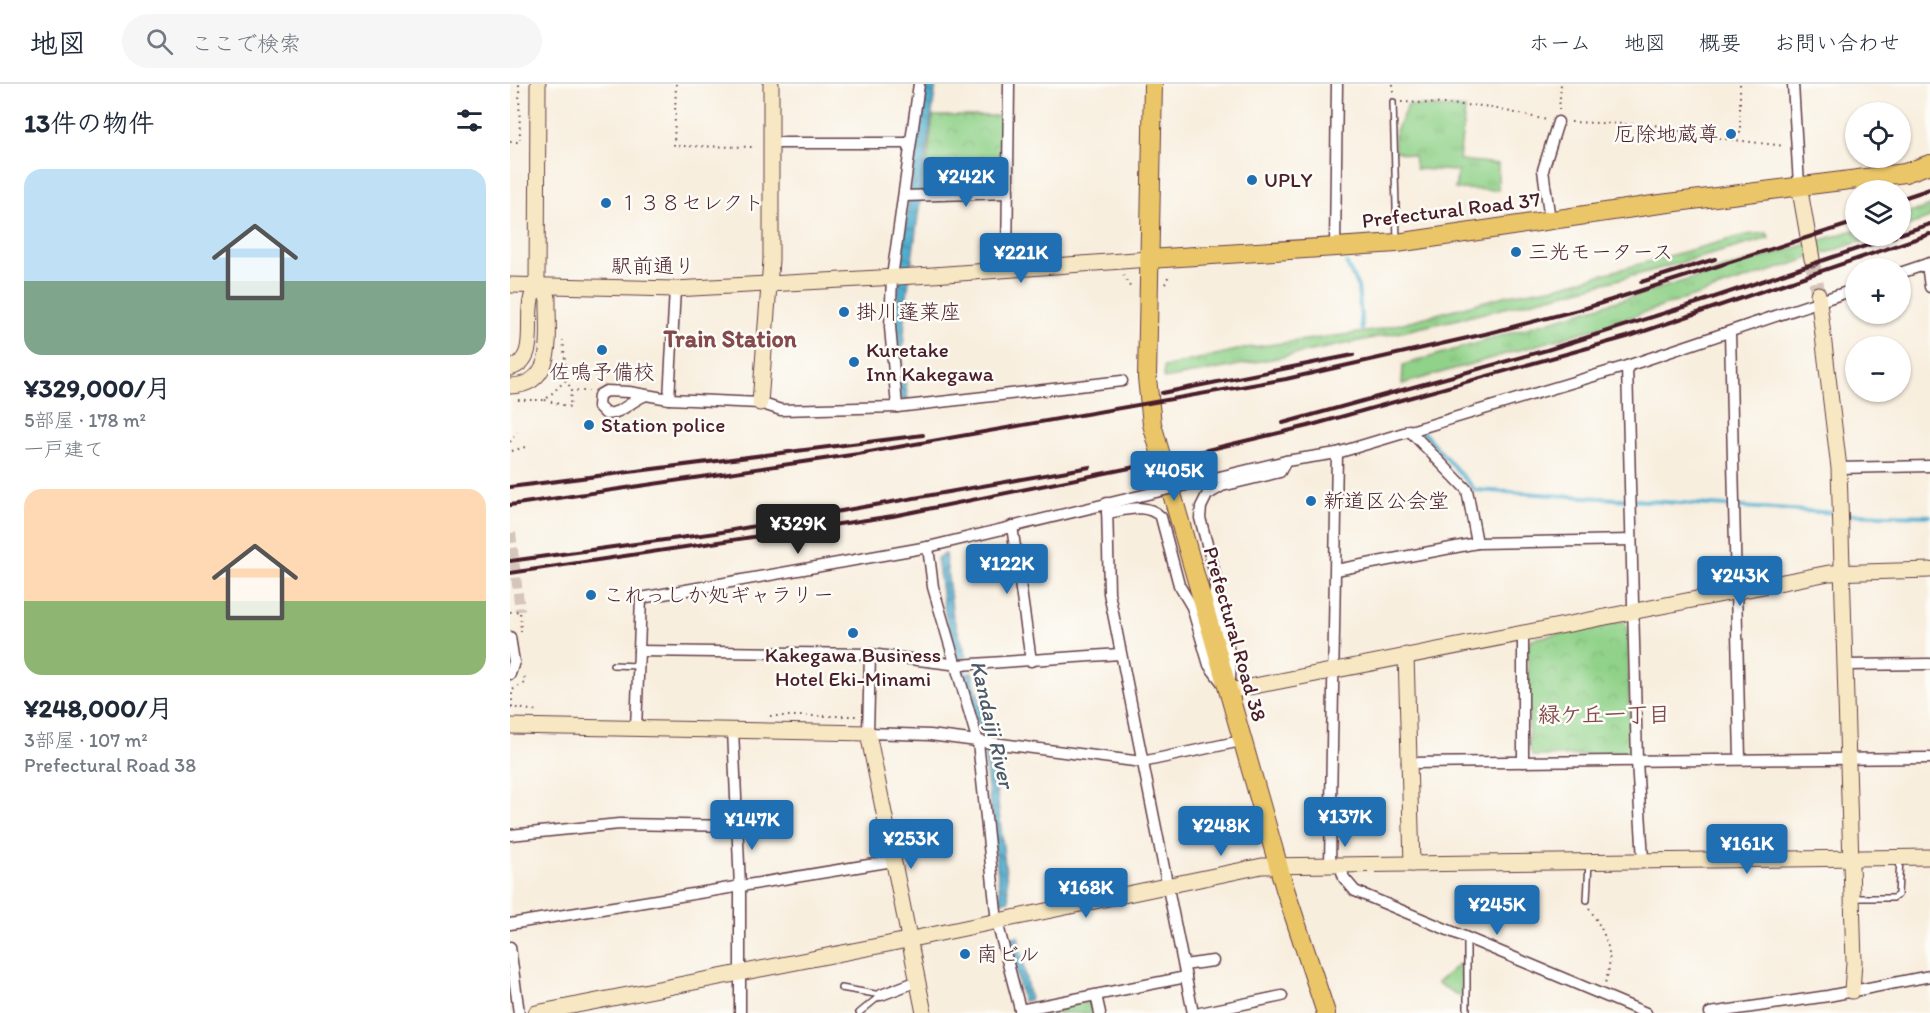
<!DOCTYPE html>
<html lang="ja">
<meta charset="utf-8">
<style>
:root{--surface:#fff;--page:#f6f6f7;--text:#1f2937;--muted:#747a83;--line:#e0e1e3;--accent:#1f6fb2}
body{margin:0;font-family:Itim,"Klee One",sans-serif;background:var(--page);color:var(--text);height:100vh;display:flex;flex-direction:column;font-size:22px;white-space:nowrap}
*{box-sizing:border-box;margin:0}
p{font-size:20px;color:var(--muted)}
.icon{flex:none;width:33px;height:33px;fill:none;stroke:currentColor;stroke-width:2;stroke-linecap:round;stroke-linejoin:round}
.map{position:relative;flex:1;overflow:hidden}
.drawer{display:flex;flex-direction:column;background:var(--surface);width:510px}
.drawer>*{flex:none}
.controls{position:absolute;left:1335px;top:18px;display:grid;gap:12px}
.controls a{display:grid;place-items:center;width:66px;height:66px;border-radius:50%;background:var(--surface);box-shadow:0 2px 4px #0004;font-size:30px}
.price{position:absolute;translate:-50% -51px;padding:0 14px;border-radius:6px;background:var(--accent);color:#fff;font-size:20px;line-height:39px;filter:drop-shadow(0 2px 3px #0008)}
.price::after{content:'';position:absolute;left:50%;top:36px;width:18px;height:14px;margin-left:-9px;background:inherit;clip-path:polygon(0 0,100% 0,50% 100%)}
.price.current{background:#222;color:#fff}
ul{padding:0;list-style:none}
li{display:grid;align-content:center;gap:12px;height:318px;padding:0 24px}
li span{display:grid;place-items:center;height:186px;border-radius:18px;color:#555}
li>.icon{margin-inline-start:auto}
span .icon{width:108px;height:108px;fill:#fffc;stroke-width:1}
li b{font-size:26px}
h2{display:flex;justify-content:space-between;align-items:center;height:72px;padding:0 24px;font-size:26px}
header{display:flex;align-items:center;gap:36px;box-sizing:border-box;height:84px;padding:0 30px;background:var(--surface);border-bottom:2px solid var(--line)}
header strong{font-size:28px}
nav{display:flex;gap:33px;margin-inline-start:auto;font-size:21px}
.search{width:420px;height:54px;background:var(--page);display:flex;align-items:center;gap:15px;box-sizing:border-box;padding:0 21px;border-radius:33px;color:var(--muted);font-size:22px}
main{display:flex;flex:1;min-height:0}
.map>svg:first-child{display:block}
</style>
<header>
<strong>地図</strong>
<div class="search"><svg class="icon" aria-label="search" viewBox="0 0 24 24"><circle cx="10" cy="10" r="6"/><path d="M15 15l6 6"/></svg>ここで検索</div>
<nav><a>ホーム</a><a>地図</a><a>概要</a><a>お問い合わせ</a></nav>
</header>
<main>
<section class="drawer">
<h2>13件の物件<svg class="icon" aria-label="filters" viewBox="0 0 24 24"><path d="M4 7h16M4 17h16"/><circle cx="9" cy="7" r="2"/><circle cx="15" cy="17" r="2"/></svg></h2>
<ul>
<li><span style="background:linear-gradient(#bfe0f5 60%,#7fa58c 0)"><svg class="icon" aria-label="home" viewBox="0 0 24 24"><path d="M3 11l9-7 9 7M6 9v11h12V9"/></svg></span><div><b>¥329,000/月</b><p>5部屋 · 178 m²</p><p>一戸建て</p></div></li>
<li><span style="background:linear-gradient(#ffd9b3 60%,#8fb573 0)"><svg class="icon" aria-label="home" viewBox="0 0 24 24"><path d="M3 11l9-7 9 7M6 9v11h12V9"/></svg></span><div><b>¥248,000/月</b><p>3部屋 · 107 m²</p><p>Prefectural Road 38</p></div></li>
</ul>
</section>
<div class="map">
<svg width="1420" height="929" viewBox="0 0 1420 929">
<defs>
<pattern id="grass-tufts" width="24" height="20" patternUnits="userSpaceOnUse" patternTransform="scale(1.5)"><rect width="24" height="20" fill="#90d289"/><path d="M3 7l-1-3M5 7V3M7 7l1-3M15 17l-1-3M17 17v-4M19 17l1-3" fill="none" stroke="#7eb476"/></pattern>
<pattern id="park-crowns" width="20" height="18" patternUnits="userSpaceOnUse" patternTransform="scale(1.5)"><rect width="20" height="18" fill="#90d289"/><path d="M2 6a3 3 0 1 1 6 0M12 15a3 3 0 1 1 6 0" fill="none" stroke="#7eb476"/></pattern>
<pattern id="water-waves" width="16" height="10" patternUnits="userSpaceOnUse" patternTransform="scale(1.5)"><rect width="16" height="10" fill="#4faece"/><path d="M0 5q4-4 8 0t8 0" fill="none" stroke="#448da7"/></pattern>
</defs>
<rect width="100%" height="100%" fill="#fdfcf7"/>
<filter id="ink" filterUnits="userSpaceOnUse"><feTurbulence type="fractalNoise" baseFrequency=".0167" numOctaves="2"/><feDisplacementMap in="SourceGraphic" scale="12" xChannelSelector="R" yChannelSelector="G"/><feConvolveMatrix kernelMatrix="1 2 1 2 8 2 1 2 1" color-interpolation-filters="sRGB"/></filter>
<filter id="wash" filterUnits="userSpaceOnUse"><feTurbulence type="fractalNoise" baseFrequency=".008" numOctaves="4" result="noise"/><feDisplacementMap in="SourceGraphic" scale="24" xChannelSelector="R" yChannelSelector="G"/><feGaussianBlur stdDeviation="1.35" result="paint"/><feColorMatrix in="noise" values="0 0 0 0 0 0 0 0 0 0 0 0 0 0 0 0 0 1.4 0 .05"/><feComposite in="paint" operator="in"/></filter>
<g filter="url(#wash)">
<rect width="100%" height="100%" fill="#f8eede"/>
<g fill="url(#grass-tufts)" stroke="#6d785a" stroke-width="1.5">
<polygon points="898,21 955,25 949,76 988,80 988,106 945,105 948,87 906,85 904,72 885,67 884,51"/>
<polygon points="1420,122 1420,134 1391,144 1391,132"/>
<polygon points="1345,146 1346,152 1368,152 1093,242 892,300 893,281"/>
<path d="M1257,149L1259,154C1059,212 859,259 654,295V283L736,264L863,247L998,211L1046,203L1235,151Z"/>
<polygon points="950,879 952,914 927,899"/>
</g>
<g fill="url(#park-crowns)" stroke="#6d785a" stroke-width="1.5">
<polygon points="423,32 492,32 492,98 488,103 414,108"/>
<polygon points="1113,537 1118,542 1120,667 1116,671 1023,672 1019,664 1018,560 1022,555"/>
<polygon points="579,918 585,921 586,929 527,929"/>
</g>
<g fill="url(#water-waves)" stroke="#4c667c" stroke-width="1.5">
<path d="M416,0H426L396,219L392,280L398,315L390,316C377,212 402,104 416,0Z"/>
<polygon points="435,470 443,533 457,573 447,572 436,535 427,474"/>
<polygon points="462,588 478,650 469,647 453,593"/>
<polygon points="482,667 499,816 491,818 474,669"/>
<polygon points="508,852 520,916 513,917 498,854"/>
</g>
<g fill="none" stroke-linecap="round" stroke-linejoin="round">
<g stroke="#4faece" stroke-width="4">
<polyline points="836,179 848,203 852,245"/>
<polyline points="911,346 965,406 1326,429"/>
<polyline points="1334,430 1420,432"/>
<polyline points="450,570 457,595"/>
<polyline points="471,645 478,673"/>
</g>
</g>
</g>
<g filter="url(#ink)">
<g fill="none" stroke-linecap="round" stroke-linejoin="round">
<polyline stroke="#d5c5ba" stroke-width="10" stroke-dasharray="10 5" stroke-linecap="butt" points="1,449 10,527"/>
<polyline stroke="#d5c5ba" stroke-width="15" stroke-dasharray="15 8" stroke-linecap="butt" points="1302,175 1308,210"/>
<defs>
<g id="lane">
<polyline points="883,18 887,157"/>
<polyline points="103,581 128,582"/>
<polyline points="1345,814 1383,814 1388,811 1390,774"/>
<polyline points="1077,816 1079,778"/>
<polyline points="957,854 957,929"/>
<polyline points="331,904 371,911"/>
<polyline points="349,929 371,911"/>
</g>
<g id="street">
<polyline points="1283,0 1289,101"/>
<polyline points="261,59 400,59"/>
<polyline points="394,112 498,109"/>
<polyline points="1040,136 1033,86 1048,38"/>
<polyline points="825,163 827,0"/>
<polyline points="1417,180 1420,203"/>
<polyline points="497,184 499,0"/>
<polyline points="1390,189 1420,179"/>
<polyline points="1220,248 1230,675"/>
<polyline points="1117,282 1127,677 1133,776"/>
<path d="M134,312C121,317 111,330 96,330L88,322L89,311L96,307L119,308L159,315L250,319L271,326L387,323L612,297"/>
<polyline points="159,315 165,205"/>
<polyline points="387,323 380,243 382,193 409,0"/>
<polyline points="899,346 957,406 967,459"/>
<polyline points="1329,384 1420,382"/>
<polyline points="676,401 776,377 827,369 1117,282 1346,205"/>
<polyline points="597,419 599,509 683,929"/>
<path d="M597,429C616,426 636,418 651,433L669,501L682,523L699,581L711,597"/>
<polyline points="502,442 521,577"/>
<polyline points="418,463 423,503 468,658 487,838 511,929"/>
<polyline points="826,486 967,459 1121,456"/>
<polyline points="0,553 4,578 0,590"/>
<polyline points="129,567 360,570 449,581 610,570"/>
<polyline points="360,570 358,649 420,651 632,678 731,657"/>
<polyline points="1335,581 1420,580"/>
<polyline points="720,595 721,575 705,514 705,490 690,434 691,423 697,411 712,402 770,388 776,377"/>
<polyline points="126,645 131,514 418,463 646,408"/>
<polyline points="223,646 230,803 230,929"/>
<polyline points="1013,678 1013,548"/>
<polyline points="897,679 1420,674"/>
<polyline points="0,751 109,740 227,742"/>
<polyline points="820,781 827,369"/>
<polyline points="830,781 834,794 845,807 1136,929"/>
<polyline points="0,840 383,777"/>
<polyline points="0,863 9,929"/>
<polyline points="674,881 703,877"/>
<polyline points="371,911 408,897"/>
<polyline points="586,911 590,929"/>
<polyline points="510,926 676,893"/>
<polyline points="690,929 772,912"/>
<polyline points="1200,929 1318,912 1420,892"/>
</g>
<g id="secondary">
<polyline points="1289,101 1302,175"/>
<polyline points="0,201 165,205 423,191 639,175"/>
<polyline points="27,202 28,0"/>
<polyline points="1308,210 1329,384 1344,878 1342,907"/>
<path d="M0,284C34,275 9,225 27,202"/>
<path d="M0,302C48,301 37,248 38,213L27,202"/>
<polyline points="250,319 261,176 261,0"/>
<polyline points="896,571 902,780"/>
<polyline points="719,607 1319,489 1420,486"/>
<polyline points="0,642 358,649 414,929"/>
<polyline points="26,929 378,860 752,782 1420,773"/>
</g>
<g id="primary">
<polyline points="643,0 637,294 642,340 775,805 816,929"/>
<polyline points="639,175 887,159 1143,121 1395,89 1420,80"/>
</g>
</defs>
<use href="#lane" stroke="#643e46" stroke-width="8"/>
<use href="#street" stroke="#643e46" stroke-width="13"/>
<use href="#secondary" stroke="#643e46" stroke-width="17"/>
<use href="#primary" stroke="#643e46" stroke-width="20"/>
<g stroke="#643e46" stroke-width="2" stroke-dasharray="1.5 4.5" stroke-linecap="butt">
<polyline points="166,0 164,62 246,63"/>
<polyline points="883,0 883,8"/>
<polyline points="1230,0 1230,54"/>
<polyline points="891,18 974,22 1037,36"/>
<polyline points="1049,26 1051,0"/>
<polyline points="1061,38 1144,41 1190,52 1275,62"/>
<polyline points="0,58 10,58 9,0"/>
<polyline points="613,191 622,206"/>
<polyline points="655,200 659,191"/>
<polyline points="57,295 61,307 79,307"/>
<polyline points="8,316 35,316 57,295 53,256"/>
<polyline points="35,316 60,323 61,307"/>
<polyline points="0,358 7,348"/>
<polyline points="2,367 18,362"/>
<polyline points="0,528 10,527 11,548"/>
<polyline points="0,623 27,627"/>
<polyline points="2,623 2,606 15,599 14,589"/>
<polyline points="260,632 348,632"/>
<path d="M1079,824C1095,849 1106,869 1095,899"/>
</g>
<use href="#lane" stroke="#fff" stroke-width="5"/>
<use href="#street" stroke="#fff" stroke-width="10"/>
<use href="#secondary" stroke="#f7e8c3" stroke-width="15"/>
<use href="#primary" stroke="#ebc669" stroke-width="18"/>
<g stroke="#4a1f2b" stroke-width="4">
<polyline points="1390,115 1420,105"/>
<polyline points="1390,150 1420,140"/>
<polyline points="1131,198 1205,175"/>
<polyline points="652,309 843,271"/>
<polyline points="773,339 1037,266 1190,218 1385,152"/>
<polyline points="0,403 413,351"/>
<polyline points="0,421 348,370 776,295 975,250 1076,224 1346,138"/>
<polyline points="0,477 206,449 580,383"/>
<polyline points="0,489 383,432 630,382 798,342 1117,253 1420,150"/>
</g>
<defs>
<polyline id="street-bridge" points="646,408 676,401"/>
</defs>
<use href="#street-bridge" stroke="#643e46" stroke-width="13" stroke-linecap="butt"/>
<use href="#street-bridge" stroke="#fff" stroke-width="10"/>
</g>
</g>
<g fill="#1f6fb2" stroke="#fdfcf7" stroke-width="2">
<circle cx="1221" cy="50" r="6"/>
<circle cx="742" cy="96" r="6"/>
<circle cx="96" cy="119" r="6"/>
<circle cx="1006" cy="168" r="6"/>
<circle cx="334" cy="228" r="6"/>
<circle cx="92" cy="266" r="6"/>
<circle cx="344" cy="278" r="6"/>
<circle cx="79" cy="341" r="6"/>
<circle cx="801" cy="417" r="6"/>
<circle cx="81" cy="511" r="6"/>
<circle cx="343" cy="549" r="6"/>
<circle cx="455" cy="870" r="6"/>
</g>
<g text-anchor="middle" stroke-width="5" stroke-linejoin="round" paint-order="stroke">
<g font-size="21" fill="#4a1f2b" stroke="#fdfcf7" text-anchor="start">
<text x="1209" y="57" text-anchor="end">厄除地蔵尊</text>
<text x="754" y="103">UPLY</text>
<text x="108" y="126">１３８セレクト</text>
<text x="1018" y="175">三光モータース</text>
<text x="346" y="235">掛川蓬莱座</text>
<text x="356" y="273">Kuretake<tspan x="356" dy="24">Inn Kakegawa</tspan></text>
<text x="92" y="295" text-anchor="middle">佐鳴予備校</text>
<text x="91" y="348">Station police</text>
<text x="813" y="424">新道区公会堂</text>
<text x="93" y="518">これっしか処ギャラリー</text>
<text x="343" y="578" text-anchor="middle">Kakegawa Business<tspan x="343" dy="24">Hotel Eki-Minami</tspan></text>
<text x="467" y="877">南ビル</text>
</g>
<g font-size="21" fill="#4a1f2b" stroke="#fdfcf7">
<text transform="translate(941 126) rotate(-7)" y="7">Prefectural Road 37</text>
<text x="143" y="189">駅前通り</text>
<text transform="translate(725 550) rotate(74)" y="7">Prefectural Road 38</text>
</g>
<g font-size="22" font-weight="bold" fill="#844a4d" stroke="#fdfcf7">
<text x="1094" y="638">緑ケ丘一丁目</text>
</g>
<g font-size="22" font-style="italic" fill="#4c586c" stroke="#fdfcf7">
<text transform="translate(483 640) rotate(77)" y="8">Kandaiji River</text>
</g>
<g font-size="24" font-weight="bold" fill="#844a4d" stroke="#fdfcf7">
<text x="220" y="263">Train Station</text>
</g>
</g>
</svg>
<div class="controls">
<a><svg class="icon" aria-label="locate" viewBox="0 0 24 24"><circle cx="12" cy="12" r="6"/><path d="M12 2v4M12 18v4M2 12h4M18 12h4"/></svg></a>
<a><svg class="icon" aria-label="layers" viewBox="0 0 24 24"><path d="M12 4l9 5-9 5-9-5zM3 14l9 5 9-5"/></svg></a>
<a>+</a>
<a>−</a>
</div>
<b class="price" style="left:456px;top:124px">¥242K</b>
<b class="price" style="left:511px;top:200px">¥221K</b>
<b class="price" style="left:664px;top:418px">¥405K</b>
<b class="price current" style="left:288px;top:471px">¥329K</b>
<b class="price" style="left:497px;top:511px">¥122K</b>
<b class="price" style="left:1230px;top:523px">¥243K</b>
<b class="price" style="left:835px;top:764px">¥137K</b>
<b class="price" style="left:242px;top:767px">¥147K</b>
<b class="price" style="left:711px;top:773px">¥248K</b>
<b class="price" style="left:401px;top:786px">¥253K</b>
<b class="price" style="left:1237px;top:791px">¥161K</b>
<b class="price" style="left:576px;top:835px">¥168K</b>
<b class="price" style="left:987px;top:852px">¥245K</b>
</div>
</main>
